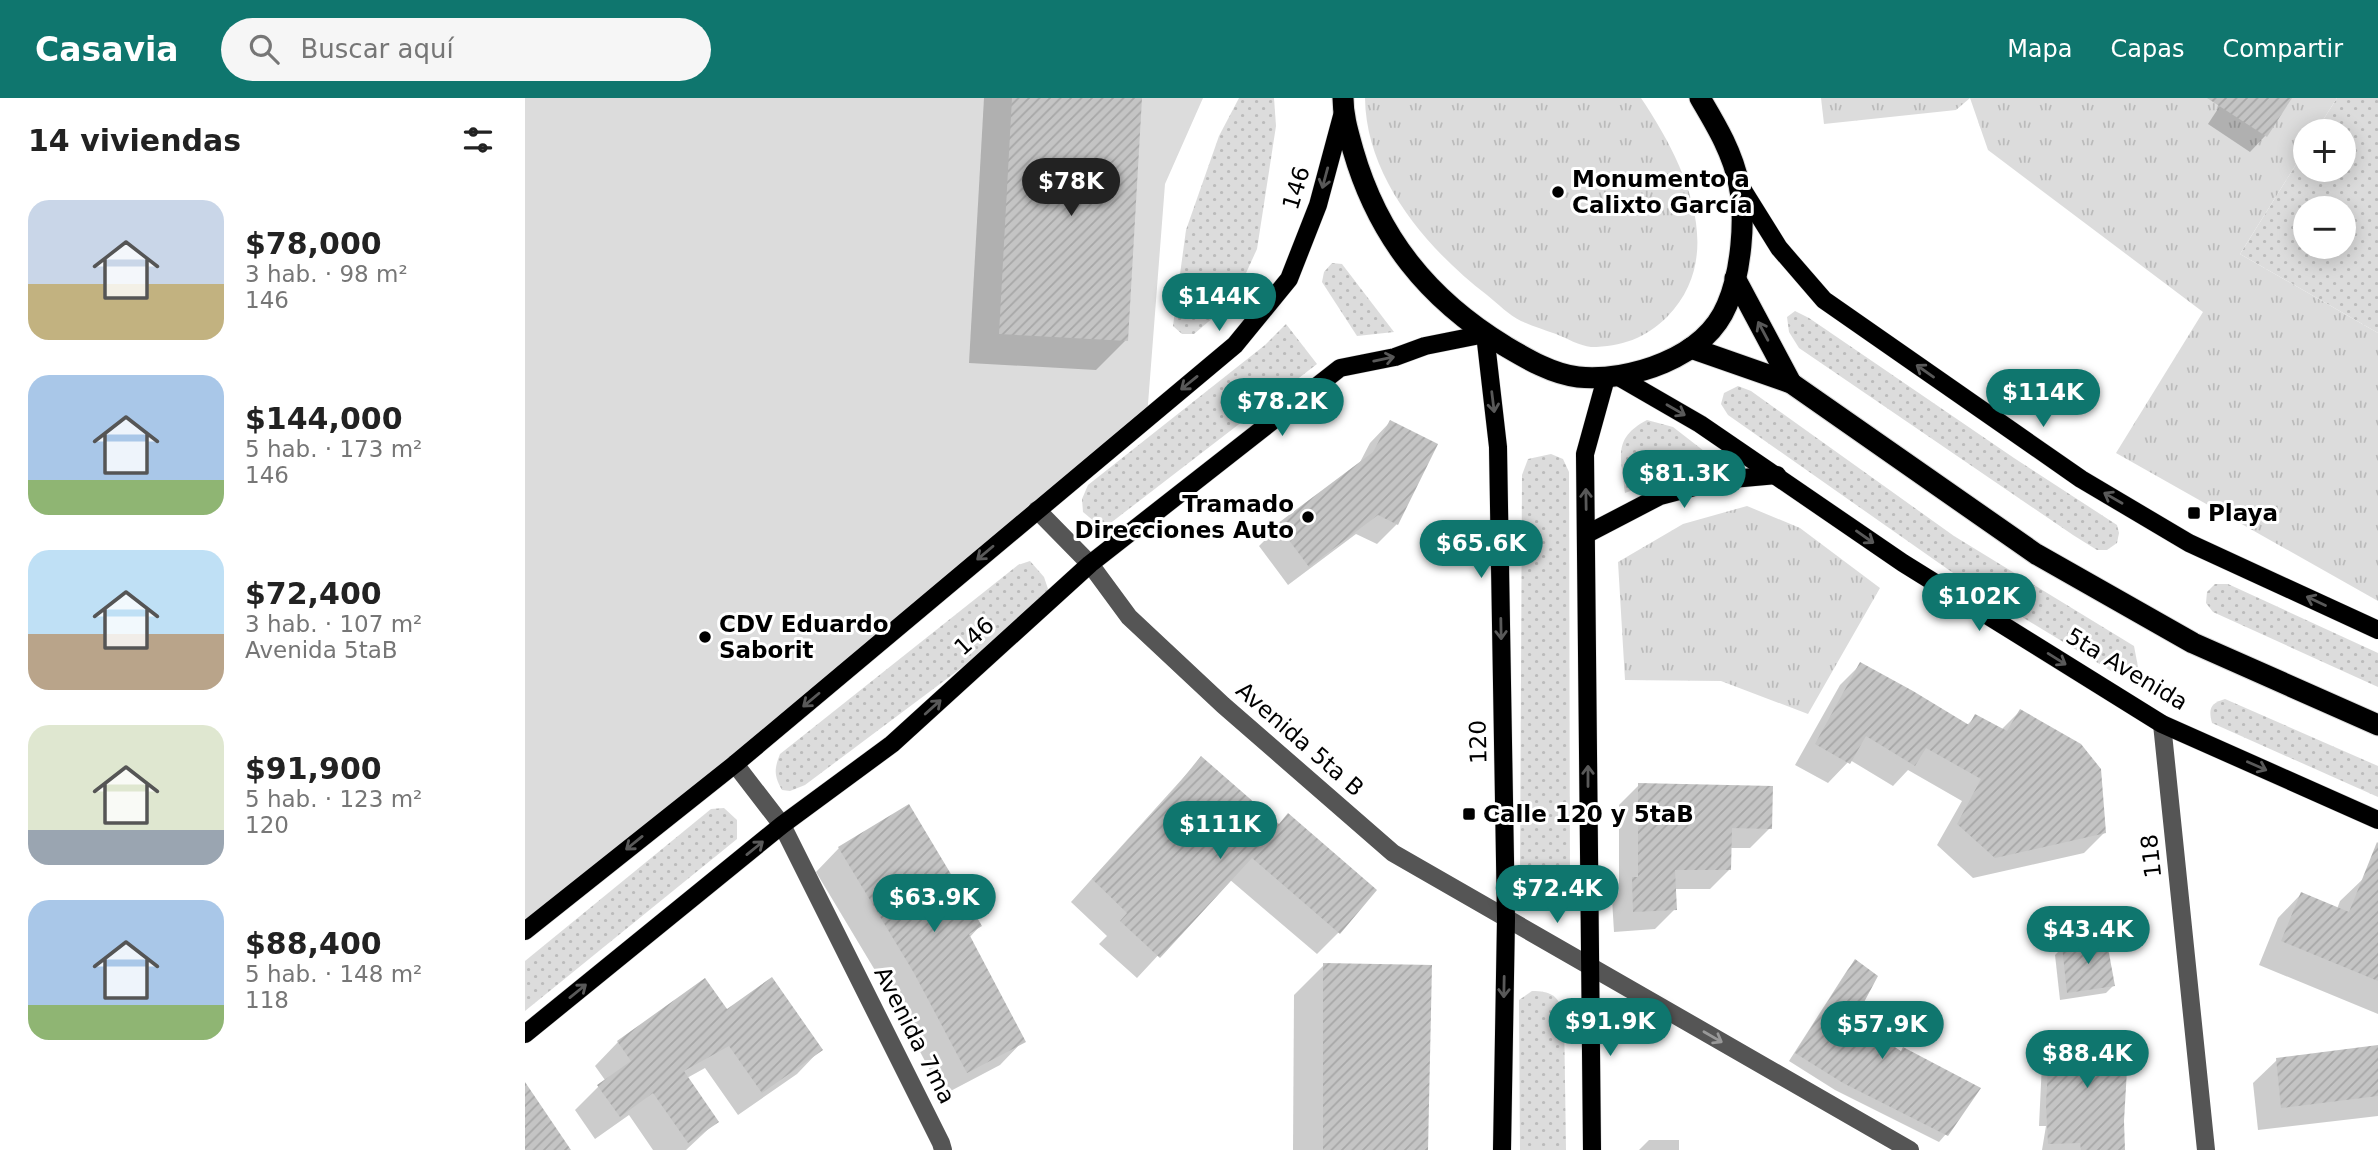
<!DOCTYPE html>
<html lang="es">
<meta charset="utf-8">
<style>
:root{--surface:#fff;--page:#f6f6f6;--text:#222;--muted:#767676;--accent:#0f766e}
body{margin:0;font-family:"DejaVu Sans",sans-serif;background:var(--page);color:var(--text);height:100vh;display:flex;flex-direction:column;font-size:26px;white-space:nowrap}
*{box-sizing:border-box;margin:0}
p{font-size:23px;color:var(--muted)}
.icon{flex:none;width:38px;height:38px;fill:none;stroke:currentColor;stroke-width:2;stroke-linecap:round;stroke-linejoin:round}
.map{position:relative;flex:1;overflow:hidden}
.side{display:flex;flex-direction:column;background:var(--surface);width:525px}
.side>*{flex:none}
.tools{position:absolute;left:1768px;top:21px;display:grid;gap:14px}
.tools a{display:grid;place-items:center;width:63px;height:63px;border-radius:50%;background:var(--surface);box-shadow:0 4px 18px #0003;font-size:35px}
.price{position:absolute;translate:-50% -60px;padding:0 16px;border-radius:24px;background:var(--accent);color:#fff;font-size:23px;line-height:46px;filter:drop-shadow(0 2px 4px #0008)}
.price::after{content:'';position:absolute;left:50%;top:42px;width:21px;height:16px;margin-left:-10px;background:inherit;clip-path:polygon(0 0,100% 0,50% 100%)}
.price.selected{background:#222;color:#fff}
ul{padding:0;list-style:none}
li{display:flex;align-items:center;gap:21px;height:175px;padding:0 28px}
li span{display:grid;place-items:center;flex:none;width:196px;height:140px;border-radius:21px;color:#555}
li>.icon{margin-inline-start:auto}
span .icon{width:84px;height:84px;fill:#fffc;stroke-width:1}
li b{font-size:30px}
h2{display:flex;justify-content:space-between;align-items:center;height:84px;padding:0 28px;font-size:30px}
header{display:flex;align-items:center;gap:42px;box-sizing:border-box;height:98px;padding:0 35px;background:var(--accent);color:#fff}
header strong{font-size:33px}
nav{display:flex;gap:38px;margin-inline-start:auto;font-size:24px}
.search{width:490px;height:63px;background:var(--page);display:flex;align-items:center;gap:18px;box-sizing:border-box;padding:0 24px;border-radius:38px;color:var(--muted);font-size:26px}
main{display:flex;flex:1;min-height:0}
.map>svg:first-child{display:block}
</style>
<header>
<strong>Casavia</strong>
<div class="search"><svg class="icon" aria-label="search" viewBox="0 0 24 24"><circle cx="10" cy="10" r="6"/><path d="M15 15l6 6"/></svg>Buscar aquí</div>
<nav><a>Mapa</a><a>Capas</a><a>Compartir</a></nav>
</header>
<main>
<section class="side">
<h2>14 viviendas<svg class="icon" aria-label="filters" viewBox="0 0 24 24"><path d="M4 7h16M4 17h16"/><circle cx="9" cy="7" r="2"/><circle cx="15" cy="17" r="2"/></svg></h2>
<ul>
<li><span style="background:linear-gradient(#c9d6e8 60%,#c2b280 0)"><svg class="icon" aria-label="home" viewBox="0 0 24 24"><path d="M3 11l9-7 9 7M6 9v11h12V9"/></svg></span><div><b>$78,000</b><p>3 hab. · 98 m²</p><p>146</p></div></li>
<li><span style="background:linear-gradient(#a9c7e8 75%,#8fb573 0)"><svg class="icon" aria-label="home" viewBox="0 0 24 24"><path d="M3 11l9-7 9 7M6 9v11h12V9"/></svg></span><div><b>$144,000</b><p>5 hab. · 173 m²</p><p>146</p></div></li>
<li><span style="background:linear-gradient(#bfe0f5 60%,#b9a48a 0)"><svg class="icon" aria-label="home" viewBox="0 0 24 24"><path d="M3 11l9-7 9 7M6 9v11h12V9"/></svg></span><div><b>$72,400</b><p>3 hab. · 107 m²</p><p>Avenida 5taB</p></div></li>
<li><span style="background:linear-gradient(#dfe7d0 75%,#9aa5b1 0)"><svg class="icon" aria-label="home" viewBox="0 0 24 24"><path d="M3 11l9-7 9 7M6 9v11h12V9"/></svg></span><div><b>$91,900</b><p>5 hab. · 123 m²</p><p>120</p></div></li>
<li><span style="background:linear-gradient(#a9c7e8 75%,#8fb573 0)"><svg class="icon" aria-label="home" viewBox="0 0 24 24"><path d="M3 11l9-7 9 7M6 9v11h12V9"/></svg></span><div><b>$88,400</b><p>5 hab. · 148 m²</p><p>118</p></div></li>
</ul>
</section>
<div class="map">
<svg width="1853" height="1052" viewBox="0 0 1853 1052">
<defs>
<pattern id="grass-dots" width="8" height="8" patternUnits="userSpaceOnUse" patternTransform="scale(1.75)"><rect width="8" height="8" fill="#dcdcdc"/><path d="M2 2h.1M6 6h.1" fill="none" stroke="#bbb" stroke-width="1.8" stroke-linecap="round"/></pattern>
<pattern id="park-tufts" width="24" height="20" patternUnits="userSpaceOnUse" patternTransform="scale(1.75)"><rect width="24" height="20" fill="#dcdcdc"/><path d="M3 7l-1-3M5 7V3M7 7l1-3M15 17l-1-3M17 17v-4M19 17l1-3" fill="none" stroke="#bbb"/></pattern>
<pattern id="building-hatch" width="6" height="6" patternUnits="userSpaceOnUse" patternTransform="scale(1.75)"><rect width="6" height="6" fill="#c4c4c4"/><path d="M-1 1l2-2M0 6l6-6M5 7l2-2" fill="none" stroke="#a7a7a7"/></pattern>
</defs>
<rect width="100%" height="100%" fill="#fff"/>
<g fill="url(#grass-dots)" fill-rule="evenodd">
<polygon points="714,0 749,0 751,28 732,151 716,186 690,218 669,236 657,236 648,228 661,132 694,38"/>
<path d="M1812,0H1853V235L1715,156L1780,52V72H1818V33H1791ZM1780,110H1818V149H1780Z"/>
<polygon points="807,165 817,166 869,234 832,238 797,184 799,174"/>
<polygon points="1270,213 1284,220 1489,360 1592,427 1594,435 1592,445 1582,452 1572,452 1548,437 1274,250 1264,234 1262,219"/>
<polygon points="761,226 792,266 583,427 570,424 558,414 557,401 563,387 740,247"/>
<polygon points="1213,288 1226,293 1429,438 1609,548 1613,569 1606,576 1596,579 1451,491 1203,317 1196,306 1199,295"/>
<path d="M1122,322L1148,329L1197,367L1140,380L1100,395C1097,360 1086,341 1122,322Z"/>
<path d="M1026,356L1038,361L1044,374L1045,788L1038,801C1014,806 1009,801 995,783L997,377L1003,361Z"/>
<path d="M505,463L519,479L524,494L511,514L280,687L265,693L257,692C249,678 249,671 255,656L493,467Z"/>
<polygon points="1690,486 1703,486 1853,555 1853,589 1688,514 1681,505 1682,494"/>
<path d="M1700,601L1853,668V699L1687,625C1683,610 1686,605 1700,601Z"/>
<polygon points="199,710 212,722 212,741 0,913 0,863 186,711"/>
<path d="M1007,893C1025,893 1033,897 1039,915L1041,1052H995L994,902Z"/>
</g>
<g fill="url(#park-tufts)">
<path d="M840,0H1116C1157,61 1205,155 1142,219C1121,240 1096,249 1066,249C1055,248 1041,240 1031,236C1019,232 1007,228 996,223C984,217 973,206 962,197C902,151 841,80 840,0Z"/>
<polygon points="1296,0 1445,0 1431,12 1299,26"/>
<polygon points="1445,0 1812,0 1791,33 1780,33 1780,52 1715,156 1853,235 1853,503 1591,355 1678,214 1463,52"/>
<polygon points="1222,408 1275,430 1355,490 1283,616 1196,583 1100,582 1093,464 1158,426"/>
</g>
<polygon fill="#dcdcdc" points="0,0 678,0 640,86 622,319 0,833"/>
<g fill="#0003">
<polygon points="459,0 615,0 601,242 571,272 444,265"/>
<polygon points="1700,0 1765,0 1740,38 1725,54 1683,26"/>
<polygon points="865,324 872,426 852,446 831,436 763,487 734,448 754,428 833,368 845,345"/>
<polygon points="1336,566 1441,628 1451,618 1476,632 1495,613 1580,734 1559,755 1448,780 1412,747 1437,703 1383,672 1368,688 1325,662 1303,685 1270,667 1315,587"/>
<polygon points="676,660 814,834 792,856 704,781 612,880 574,846 582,838 546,804"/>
<polygon points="1114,687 1245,730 1225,750 1205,750 1205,771 1185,791 1149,791 1150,811 1130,831 1089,834 1087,801 1094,794 1094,707"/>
<polygon points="314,750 455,828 444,840 498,943 475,967 418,997 366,899 291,774"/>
<polygon points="1839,780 1853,785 1853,916 1734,867 1753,820 1776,796 1812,811 1815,803"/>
<polygon points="1538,849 1588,888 1581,895 1535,902 1530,857"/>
<polygon points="1330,863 1326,924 1421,1036 1414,1044 1310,992 1264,963 1323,871"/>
<polygon points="799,867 902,1052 768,1052 769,897"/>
<polygon points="201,914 295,952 272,976 213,1017 180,970 162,980 192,1023 161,1052 128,1052 104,1017 70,1041 50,1012 80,982 70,968 93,944"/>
<polygon points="1526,935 1597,1023 1599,1052 1517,1052 1521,1028 1514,1028 1518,943"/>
<polygon points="1853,948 1853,1018 1733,1032 1728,985 1752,962"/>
<polygon points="1124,1042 1154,1042 1154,1052 1114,1052"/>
</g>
<g fill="url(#building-hatch)">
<polygon points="487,0 617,0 603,243 474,236"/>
<polygon points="1682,0 1767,0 1742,39"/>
<polygon points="865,322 913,346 873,427 853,417 784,469 752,426 848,354"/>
<polygon points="1335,564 1388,593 1444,627 1450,616 1482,633 1495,611 1556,646 1576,671 1581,735 1470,760 1432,726 1456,681 1401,650 1390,668 1341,638 1325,666 1290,646"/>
<polygon points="676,658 754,726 763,715 852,792 815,836 727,760 635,860 595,823 602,815 567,781 642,700"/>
<polygon points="1113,685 1248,688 1247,731 1207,730 1206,772 1150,772 1152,812 1108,814 1107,779 1113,779"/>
<polygon points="384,706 457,828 444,836 501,944 442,975 389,875 313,749"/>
<polygon points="1852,744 1853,745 1853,883 1756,843 1776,794 1824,814"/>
<polygon points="1581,839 1590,888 1542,895 1537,848"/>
<polygon points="1330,861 1353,878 1329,923 1376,953 1378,949 1456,990 1423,1038 1318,985 1270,955"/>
<polygon points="798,865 907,867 903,1052 798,1052"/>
<polygon points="247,879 298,952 237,995 204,948 159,973 194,1024 163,1045 128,995 95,1019 72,987 106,963 92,943 180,880 202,911"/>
<polygon points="1525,934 1604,937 1599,1023 1600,1052 1556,1052 1555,1045 1523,1046 1521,1006"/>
<polygon points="1853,947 1853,998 1756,1010 1751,960"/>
<polygon points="0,984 46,1052 0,1052"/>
</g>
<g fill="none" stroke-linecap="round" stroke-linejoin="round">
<defs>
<g id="major">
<polyline points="1216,89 1254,150 1299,202 1556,381 1664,445 1853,532"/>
<polyline points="1092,278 1175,326 1378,465 1637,626 1853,722"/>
<polyline points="1062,436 1135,398 1196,382 1252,377"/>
<polyline points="0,833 210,666 710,247 764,181 793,107 818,14"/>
<polyline points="0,936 257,727 367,646 565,466 815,270 870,259 900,248 960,236 973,349 981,821 977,1052"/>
<polyline points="1067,1052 1060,356 1081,280"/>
</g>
<g id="highway">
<path d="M818,0C818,18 823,34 828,52C853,139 903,201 980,248C1002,261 1027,276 1053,279C1105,284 1180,260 1202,207C1216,175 1221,121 1214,87C1208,55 1191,27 1175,0"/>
<polyline points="1210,180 1266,285"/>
<polyline points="1166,250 1266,285 1511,456 1668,545 1853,627"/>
</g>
</defs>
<use href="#major" stroke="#dbdbdb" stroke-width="19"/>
<use href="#highway" stroke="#dbdbdb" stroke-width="23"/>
<g stroke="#555" stroke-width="18">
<polyline points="512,412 565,466 604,519 698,607 868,755 1385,1052"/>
<polyline points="1637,626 1681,1052"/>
<polyline points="210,666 257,727 416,1045 418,1052"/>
</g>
<use href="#major" stroke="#000" stroke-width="18"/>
<use href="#highway" stroke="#000" stroke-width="21"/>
</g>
<defs><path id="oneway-shaft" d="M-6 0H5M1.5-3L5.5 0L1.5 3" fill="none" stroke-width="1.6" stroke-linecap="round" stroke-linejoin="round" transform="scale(1.75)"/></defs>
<g stroke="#595959">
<use href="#oneway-shaft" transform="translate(800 80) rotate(105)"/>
<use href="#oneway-shaft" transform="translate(1238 233) rotate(-118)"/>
<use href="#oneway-shaft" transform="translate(859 261) rotate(-12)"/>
<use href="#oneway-shaft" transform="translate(1400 273) rotate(-145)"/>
<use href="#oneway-shaft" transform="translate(664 285) rotate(141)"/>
<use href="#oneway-shaft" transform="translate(968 304) rotate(83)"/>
<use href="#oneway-shaft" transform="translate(1151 312) rotate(30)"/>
<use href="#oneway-shaft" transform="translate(1588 400) rotate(-150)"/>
<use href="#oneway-shaft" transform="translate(1061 401) rotate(-91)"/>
<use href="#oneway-shaft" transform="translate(1340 439) rotate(35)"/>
<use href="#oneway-shaft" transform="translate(460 455) rotate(140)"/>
<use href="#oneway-shaft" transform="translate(1791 503) rotate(-155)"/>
<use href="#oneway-shaft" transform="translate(976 531) rotate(89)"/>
<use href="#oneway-shaft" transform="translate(1532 561) rotate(32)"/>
<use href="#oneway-shaft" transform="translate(286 602) rotate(140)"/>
<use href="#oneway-shaft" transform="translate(408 609) rotate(-42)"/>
<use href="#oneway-shaft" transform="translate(1732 668) rotate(24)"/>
<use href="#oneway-shaft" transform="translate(1063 678) rotate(-90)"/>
<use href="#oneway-shaft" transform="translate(109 745) rotate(141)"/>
<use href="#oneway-shaft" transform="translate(230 750) rotate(-39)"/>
<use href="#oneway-shaft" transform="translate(979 889) rotate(91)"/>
<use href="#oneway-shaft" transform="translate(53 893) rotate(-39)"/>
</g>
<use stroke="#999" href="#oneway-shaft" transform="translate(1188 939) rotate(30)"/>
<g fill="#000" stroke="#fff" stroke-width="2.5">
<circle cx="1033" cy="94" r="7"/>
<rect x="1662" y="408" width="14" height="14" rx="3.5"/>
<circle cx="783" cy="419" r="7"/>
<circle cx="180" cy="539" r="7"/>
<rect x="937" y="709" width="14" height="14" rx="3.5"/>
</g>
<g text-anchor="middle" stroke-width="6" stroke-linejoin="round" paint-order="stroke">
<g font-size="23" font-weight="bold" fill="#000" stroke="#fff" text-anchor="start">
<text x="1047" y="89">Monumento a<tspan x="1047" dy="26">Calixto García</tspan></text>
<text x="769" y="414" text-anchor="end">Tramado<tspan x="769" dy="26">Direcciones Auto</tspan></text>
<text x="1683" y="423">Playa</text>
<text x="194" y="534">CDV Eduardo<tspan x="194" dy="26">Saborit</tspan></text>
<text x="958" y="724">Calle 120 y 5taB</text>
</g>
<g font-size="23" fill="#000" stroke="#fff">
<text transform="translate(771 90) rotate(-73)" y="8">146</text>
<text transform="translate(449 538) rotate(-42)" y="8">146</text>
<text transform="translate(1602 571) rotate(31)" y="8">5ta Avenida</text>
<text transform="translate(775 641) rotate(41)" y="8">Avenida 5ta B</text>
<text transform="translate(953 644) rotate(-91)" y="8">120</text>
<text transform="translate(1626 758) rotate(-96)" y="8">118</text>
<text transform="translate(390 937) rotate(63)" y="8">Avenida 7ma</text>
</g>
</g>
</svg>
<div class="tools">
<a>+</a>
<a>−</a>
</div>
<b class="price selected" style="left:546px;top:120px">$78K</b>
<b class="price" style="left:694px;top:235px">$144K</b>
<b class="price" style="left:1518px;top:331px">$114K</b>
<b class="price" style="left:757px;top:340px">$78.2K</b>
<b class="price" style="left:1159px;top:412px">$81.3K</b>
<b class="price" style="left:956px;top:482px">$65.6K</b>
<b class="price" style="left:1454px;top:535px">$102K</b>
<b class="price" style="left:695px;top:763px">$111K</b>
<b class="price" style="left:1032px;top:827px">$72.4K</b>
<b class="price" style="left:409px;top:836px">$63.9K</b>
<b class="price" style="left:1563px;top:868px">$43.4K</b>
<b class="price" style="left:1085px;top:960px">$91.9K</b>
<b class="price" style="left:1357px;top:963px">$57.9K</b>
<b class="price" style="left:1562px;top:992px">$88.4K</b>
</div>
</main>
